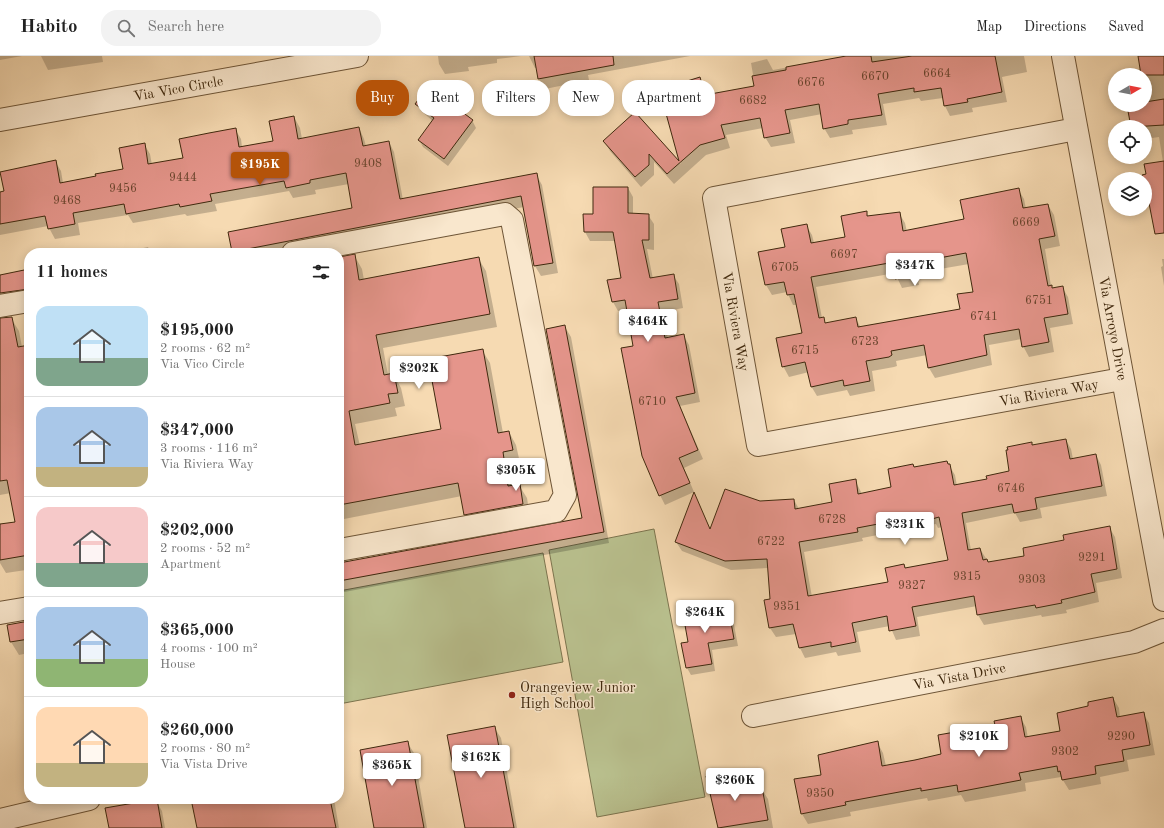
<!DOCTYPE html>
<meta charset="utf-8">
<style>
:root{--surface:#fff;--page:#f2f2f2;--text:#222;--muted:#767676;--line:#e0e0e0;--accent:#b45309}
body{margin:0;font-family:"Old Standard TT",serif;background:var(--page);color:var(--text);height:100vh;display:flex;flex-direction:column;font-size:15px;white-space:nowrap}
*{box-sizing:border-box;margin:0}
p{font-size:13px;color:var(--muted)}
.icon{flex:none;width:22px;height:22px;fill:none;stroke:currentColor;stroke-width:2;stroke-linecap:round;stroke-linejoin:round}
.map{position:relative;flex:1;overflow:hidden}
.side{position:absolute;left:24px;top:192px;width:320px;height:556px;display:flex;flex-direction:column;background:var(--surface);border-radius:16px;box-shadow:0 2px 10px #0003}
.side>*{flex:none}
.guide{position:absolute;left:356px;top:24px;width:380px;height:36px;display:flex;gap:8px}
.needle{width:26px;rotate:80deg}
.buttons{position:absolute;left:1108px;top:12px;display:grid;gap:8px}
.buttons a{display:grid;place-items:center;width:44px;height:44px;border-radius:50%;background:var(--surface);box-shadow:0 2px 10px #0003;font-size:20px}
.price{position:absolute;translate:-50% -34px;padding:0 9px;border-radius:4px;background:#fff;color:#222;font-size:13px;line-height:26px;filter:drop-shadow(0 1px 2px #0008)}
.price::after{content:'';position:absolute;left:50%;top:24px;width:12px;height:9px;margin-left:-6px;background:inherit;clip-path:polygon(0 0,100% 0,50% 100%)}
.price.selected{background:var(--accent);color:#fff}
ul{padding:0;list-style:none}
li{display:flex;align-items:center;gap:12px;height:100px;padding:0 12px}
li+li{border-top:1px solid var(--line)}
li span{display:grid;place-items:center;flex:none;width:112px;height:80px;border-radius:12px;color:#555}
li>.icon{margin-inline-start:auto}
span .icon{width:48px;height:48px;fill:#fffc;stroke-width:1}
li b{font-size:17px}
h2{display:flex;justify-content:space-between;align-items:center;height:48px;padding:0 12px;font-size:17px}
.pill{padding:0 14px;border-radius:16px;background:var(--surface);box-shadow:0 2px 10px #0003;font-size:14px;line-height:36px}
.pill.selected{background:var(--accent);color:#fff}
header{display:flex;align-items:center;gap:24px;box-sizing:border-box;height:56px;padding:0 20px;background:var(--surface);border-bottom:1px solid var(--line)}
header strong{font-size:19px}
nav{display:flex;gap:22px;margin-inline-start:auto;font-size:14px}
.search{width:280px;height:36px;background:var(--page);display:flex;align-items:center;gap:10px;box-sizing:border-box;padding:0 14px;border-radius:16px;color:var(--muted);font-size:15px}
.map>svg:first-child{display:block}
</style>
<header>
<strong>Habito</strong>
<div class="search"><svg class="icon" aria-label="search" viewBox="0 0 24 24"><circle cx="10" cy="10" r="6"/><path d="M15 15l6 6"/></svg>Search here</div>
<nav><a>Map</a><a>Directions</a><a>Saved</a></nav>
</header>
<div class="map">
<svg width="1164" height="772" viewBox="0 0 1164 772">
<rect width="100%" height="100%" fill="#f6dab2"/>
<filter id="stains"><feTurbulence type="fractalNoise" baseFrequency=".005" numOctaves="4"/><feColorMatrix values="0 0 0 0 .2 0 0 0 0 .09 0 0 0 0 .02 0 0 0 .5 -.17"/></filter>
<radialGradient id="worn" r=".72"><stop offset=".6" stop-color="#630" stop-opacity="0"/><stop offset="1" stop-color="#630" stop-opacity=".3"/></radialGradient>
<g fill="#b9c08e" stroke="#7c744e">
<polygon points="654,473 705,741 597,761 549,494"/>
<polygon points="543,497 563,606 339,648 339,535"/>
</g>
<g fill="#0003" fill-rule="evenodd">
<polygon points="0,0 22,0 0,4"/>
<polygon points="41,0 102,0 103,6 48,14"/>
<polygon points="438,0 521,0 497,3 497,7 468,11 469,15 445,18 439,8"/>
<polygon points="529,0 690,0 588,19 589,24 545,33 539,23 537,12 535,12"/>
<polygon points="848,0 1024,0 1027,16 1002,21 1007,46 972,52 973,56 950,60 945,50 943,42 921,45 919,42 883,48 887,69 852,74 853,78 830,82 824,72 822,58 790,64 795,87 771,91 765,81 763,72 726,79 730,92 706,99 674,128 654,106 654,119 641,131 610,95 604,85 635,58 681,108 663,44 688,37 700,22 708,39 755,30 751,7 767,3 773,14"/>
<polygon points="1139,0 1164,0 1164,161 1147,142 1144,123 1163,106 1159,81 1145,83 1145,71 1132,71 1128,49 1145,49 1145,19 1122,19 1122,17 1141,13"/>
<polygon points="452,44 456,52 472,64 476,72 448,110 423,91 419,84 433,65 421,55 417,48"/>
<polygon points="294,61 300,72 302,83 359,72 364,83 366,90 389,86 394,96 403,144 536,118 542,129 558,217 541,220 535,210 524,151 283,197 234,197 233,195 353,153 349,128 315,134 316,138 293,142 289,135 215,148 217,155 187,160 185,158 133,167 128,159 78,167 80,179 55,183 48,170 0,179 0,137 5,136 55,105 61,115 63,127 124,114 144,88 150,98 152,109 184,103 235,73 241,83 242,91 274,85"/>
<polygon points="628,132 633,141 633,158 648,159 654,168 654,194 647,193 653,223 673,219 679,228 683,252 663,256 668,283 684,280 689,289 700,346 680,350 703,403 684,412 694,436 665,449 660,439 627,254 618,255 613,246 609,225 622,222 616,185 590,185 585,176 594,159"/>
<path d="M1018,133L1024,143L1026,153L1048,149L1054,159L1060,190L1045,193L1051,230L1053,233L1062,231L1068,241L1073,268L1050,272L1054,296L1029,301L1023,290L1022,283L989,289L992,309L935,322L929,312L927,299L896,305L897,310L894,311L872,315L875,335L850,340L847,334L817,340L811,330L809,316L789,321L783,310L803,278L797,249H793L787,236L772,239L766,229L760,197L786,192L806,169L812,179L814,187L846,181L866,156L868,160L899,157L905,167L907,176L965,164ZM969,208L974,236L961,254L861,272L856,263L826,268L822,262L816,231L895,217L902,232L919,229L917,217Z"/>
<polygon points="148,191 151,197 119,197"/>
<polygon points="354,199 362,213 364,224 478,202 486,215 497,271 383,292 388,319 394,319 401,332 405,350 395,352 397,360 355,368 360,390 442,374 482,294 490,307 503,377 509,376 516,389 520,407 509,409 513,430 519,429 527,442 530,461 473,472 465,458 462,440 339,464 339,202"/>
<polygon points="1162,203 1164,203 1164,230 1161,211 1163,210"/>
<polygon points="29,214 29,247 0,253 0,220"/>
<polygon points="0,262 11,262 19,275 22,291 29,290 29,519 26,514 6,517 0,507 0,469 16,466 11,437 0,439"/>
<polygon points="565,271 571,281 609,487 339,537 339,508 583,463"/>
<path d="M1066,384L1071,393L1073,403L1096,399L1101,409L1107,440L1040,452L1042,462L1020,466L1015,457L966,467L971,494L980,493L989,507L1025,501L1065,485L1109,471L1115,481L1122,522L1096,527L1099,546L1066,554L1067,557L1042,561L1041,559L984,569L978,559L977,550L917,561L920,580L896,584L890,570L857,576L861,596L838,600L836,596L805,602L800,592L796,578L776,581L770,572L765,545L771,543L768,512L731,514L682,495L676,486L694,438L711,474L760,446L794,444L799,453L833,447L855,424L862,438L893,432L914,412L947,406L955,419L957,430L988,424L1011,416L1031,387L1033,390ZM936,468L938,472L942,471L949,505L906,513L904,509L889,527L812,541L804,496L863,485L862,482Z"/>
<polygon points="728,551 732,558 738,590 712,594 715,615 691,619 687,612 683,588 689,586"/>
<polygon points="29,565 29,597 19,599 11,586"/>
<polygon points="1113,642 1119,652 1120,661 1143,657 1149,667 1155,699 1127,704 1129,715 1100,721 1101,728 1069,734 1061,721 1025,727 1026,735 965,746 961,739 928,745 927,742 850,756 851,760 808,768 802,758 822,720 877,686 883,697 886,710 942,698 996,670 1020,661 1026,671 1028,682 1062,676 1090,650"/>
<polygon points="494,671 501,682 517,772 466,772"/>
<polygon points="407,686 414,697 427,772 375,772"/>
<polygon points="732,717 738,727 740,736 761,732 768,743 773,772 719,772 707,721"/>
<polygon points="192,743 334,743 339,772 198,772"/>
<polygon points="156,745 162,755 165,772 110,772"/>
</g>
<g fill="#e5958b" stroke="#40290e" fill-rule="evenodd">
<polygon points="534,0 613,0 614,9 538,23"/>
<polygon points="846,0 871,0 872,6 912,0 995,0 1002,36 967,43 968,46 944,50 941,32 914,36 914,32 878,38 882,59 848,64 848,68 823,73 819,48 785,54 790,77 764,82 760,62 721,69 725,82 700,89 667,118 649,98 649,109 635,121 603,85 635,56 679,105 662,43 687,36 684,26 700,21 705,39 754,30 752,20 786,14 786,11"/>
<polygon points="1138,0 1164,0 1164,19 1141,19"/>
<polygon points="431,27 453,44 450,47 473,64 444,103 418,84 434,62 415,48"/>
<polygon points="1164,43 1164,69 1131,71 1127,50 1145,49 1145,46"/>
<polygon points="294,60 298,83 359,71 363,90 389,85 400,143 537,117 553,207 534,210 521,140 232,196 228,176 352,152 346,117 310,124 310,127 286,132 284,125 210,138 212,145 180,151 179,148 126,158 124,148 73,157 75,168 48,173 45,160 0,168 0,136 4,135 0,116 56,104 60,127 96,120 95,118 123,113 119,92 145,87 148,108 183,102 179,83 209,77 236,72 239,91 273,85 269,65"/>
<polygon points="1164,105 1164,177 1155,178 1148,142 1146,143 1145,123 1143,123 1142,119 1146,118 1144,108"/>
<polygon points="593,131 628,131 628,157 649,158 649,184 642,184 650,222 674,218 678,243 658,246 665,282 684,278 695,337 676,341 698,394 679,402 690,427 659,440 642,400 621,292 633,290 625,244 612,246 607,224 621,222 613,176 584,176 583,158 593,158"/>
<path d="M1019,132L1023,152L1048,148L1055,180L1039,183L1048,230L1052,229V232L1063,230L1068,258L1044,262L1049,286L1022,291L1019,273L984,279L987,299L928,312L924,289L891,295L892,299L889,301L866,305L870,325L844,330L843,324L811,331L805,306L782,311L776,282L802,277L794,238L787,239L784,226L765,229L758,196L785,191L781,173L807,168L811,187L845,181L841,160L867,155V160L900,156L903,175L964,163L960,144ZM966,197L973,236L957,238L960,253L858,271L856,261L825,267L824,261L819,262L811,221L889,207L890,211L893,210L895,223L914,219L912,207Z"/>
<polygon points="355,198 359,224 479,201 490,258 376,279 384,319 394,317 398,337 388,338 390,347 349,355 355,389 441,373 428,303 483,293 498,377 509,375 513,394 503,396 508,430 520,428 523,448 464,459 458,427 339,449 339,201"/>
<polygon points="29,213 29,233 0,237 0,219"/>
<polygon points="12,261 18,291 29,289 29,499 0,504 0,468 15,466 7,424 0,425 0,262"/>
<polygon points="565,269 604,476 339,525 339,507 582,462 546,273"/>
<path d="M1066,383L1070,403L1096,398L1102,430L1035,442L1037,453L1014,457L1012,448L962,457L968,494L980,492L983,504L987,503L988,506L1024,500L1023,492L1064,484L1063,479L1110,470L1117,513L1091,518L1095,536L1061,544L1062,547L1036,552L1035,549L977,559L974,540L912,551L916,570L889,575L887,560L852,567L856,586L831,591V586L799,592L793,568L769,572L764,544L770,543L767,503L725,505L675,486L694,436L710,473L725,433L760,445L794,443L795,453L832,446L829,428L856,423L858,438L891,431L888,413L913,408L914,411L947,405L948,408H950L954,429L987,423L986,420L1009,415L1006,394H1008L1007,391L1032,386V389ZM931,458L932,463L939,461L948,504L905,512L904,508L885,512L888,526L808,540L799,486L858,476L857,472Z"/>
<polygon points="728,550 734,583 708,587 712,608 686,612 681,587 688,586 683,558"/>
<polygon points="29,565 29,583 10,586 7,569"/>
<polygon points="1113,641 1117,661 1144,656 1150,689 1122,694 1124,705 1095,710 1096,718 1062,724 1060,715 1058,716 1057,710 1019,717 1021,724 958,736 957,729 921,735 921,732 845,746 846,749 801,758 794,723 821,719 818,699 878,685 882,710 915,704 941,698 938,679 995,669 994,665 1021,660 1025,681 1060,675 1057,657 1088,650 1088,646"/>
<polygon points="495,670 514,772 465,772 447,679"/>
<polygon points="408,685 424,772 374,772 360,694"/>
<polygon points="732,715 736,736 762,731 768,764 718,772 706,720"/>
<polygon points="157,743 162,772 109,772 105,752"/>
<polygon points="191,743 330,743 336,772 197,772"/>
</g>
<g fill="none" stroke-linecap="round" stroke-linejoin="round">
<defs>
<g id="minor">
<path id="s1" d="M1063,0L1164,544"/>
<path id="s2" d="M0,64L357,0"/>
<path id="s3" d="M1076,73L714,142L758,389L1122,323"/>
<polyline points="293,197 505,158 512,164 565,439 556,455 339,494"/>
<polyline points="0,250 29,245"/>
<polyline points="0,557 29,552"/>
<path id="s4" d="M753,660L1134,586L1164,574"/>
<polyline points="0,764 89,743"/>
</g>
</defs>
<use href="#minor" stroke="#6e5537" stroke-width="24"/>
<use href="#minor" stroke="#f9e7cd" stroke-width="22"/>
</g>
<circle fill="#8f2418" stroke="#f9e7cd" stroke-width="1.5" cx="512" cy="639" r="4"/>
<g text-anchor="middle" stroke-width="3" stroke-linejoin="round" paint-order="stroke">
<g font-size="12" fill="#69442d">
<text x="937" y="21">6664</text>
<text x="875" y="24">6670</text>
<text x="811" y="30">6676</text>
<text x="753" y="48">6682</text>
<text x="368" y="111">9408</text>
<text x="183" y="125">9444</text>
<text x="123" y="136">9456</text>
<text x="67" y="148">9468</text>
<text x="1026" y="170">6669</text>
<text x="844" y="202">6697</text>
<text x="785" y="215">6705</text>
<text x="1039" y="248">6751</text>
<text x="984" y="264">6741</text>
<text x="865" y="289">6723</text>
<text x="805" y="298">6715</text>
<text x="652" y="349">6710</text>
<text x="1011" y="436">6746</text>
<text x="832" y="467">6728</text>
<text x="771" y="489">6722</text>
<text x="1092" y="505">9291</text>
<text x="967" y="524">9315</text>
<text x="1032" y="527">9303</text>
<text x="912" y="533">9327</text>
<text x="787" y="554">9351</text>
<text x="1121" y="684">9290</text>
<text x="1065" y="699">9302</text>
<text x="820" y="741">9350</text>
</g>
<g font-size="14" fill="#40290e" stroke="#f9e7cd">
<text dy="5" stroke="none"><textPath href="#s2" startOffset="181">Via Vico Circle</textPath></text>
<text dy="5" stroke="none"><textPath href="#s3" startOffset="494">Via Riviera Way</textPath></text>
<text dy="5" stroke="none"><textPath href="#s1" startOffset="277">Via Arroyo Drive</textPath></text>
<text dy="5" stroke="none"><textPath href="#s3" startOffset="915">Via Riviera Way</textPath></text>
<text dy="5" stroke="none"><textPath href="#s4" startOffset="210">Via Vista Drive</textPath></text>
</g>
<g font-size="14" fill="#40290e" stroke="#f9e7cd" text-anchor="start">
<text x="520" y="636">Orangeview Junior<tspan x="520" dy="16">High School</tspan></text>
</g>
</g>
<rect width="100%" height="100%" filter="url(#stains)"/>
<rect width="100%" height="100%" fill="url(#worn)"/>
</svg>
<div class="buttons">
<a><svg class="needle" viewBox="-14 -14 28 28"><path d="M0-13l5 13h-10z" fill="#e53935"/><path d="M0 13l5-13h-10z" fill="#767676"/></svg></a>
<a><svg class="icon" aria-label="locate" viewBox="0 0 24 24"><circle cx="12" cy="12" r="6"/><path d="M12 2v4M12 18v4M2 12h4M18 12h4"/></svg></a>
<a><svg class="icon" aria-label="layers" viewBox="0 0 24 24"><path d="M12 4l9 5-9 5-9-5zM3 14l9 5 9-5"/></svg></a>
</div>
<b class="price selected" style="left:260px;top:130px">$195K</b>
<b class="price" style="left:915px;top:231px">$347K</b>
<b class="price" style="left:648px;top:287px">$464K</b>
<b class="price" style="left:419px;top:334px">$202K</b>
<b class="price" style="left:516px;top:436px">$305K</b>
<b class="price" style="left:905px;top:490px">$231K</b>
<b class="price" style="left:705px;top:578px">$264K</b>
<b class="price" style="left:979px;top:702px">$210K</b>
<b class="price" style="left:481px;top:723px">$162K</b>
<b class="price" style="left:392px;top:731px">$365K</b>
<b class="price" style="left:735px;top:746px">$260K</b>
<div class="guide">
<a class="pill selected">Buy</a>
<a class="pill">Rent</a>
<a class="pill">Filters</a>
<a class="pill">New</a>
<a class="pill">Apartment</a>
</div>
<section class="side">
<h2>11 homes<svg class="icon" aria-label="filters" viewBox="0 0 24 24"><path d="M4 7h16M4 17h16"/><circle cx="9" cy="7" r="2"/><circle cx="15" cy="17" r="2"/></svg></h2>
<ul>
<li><span style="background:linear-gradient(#bfe0f5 65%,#7fa58c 0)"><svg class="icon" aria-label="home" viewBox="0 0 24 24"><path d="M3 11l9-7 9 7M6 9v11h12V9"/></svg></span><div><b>$195,000</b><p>2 rooms · 62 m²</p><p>Via Vico Circle</p></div></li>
<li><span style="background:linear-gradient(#a9c7e8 75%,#c2b280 0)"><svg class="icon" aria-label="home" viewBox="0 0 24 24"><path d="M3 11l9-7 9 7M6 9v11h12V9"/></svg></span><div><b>$347,000</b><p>3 rooms · 116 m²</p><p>Via Riviera Way</p></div></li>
<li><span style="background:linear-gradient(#f6c9c9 70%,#7fa58c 0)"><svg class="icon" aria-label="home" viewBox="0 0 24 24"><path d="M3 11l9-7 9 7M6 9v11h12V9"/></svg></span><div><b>$202,000</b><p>2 rooms · 52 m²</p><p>Apartment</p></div></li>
<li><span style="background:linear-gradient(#a9c7e8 65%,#8fb573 0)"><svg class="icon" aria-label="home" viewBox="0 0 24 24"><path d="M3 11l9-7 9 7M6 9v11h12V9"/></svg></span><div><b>$365,000</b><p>4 rooms · 100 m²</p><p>House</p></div></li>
<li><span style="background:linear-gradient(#ffd9b3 70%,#c2b280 0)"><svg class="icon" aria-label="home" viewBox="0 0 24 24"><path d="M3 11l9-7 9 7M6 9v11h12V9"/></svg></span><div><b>$260,000</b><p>2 rooms · 80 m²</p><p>Via Vista Drive</p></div></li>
</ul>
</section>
</div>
